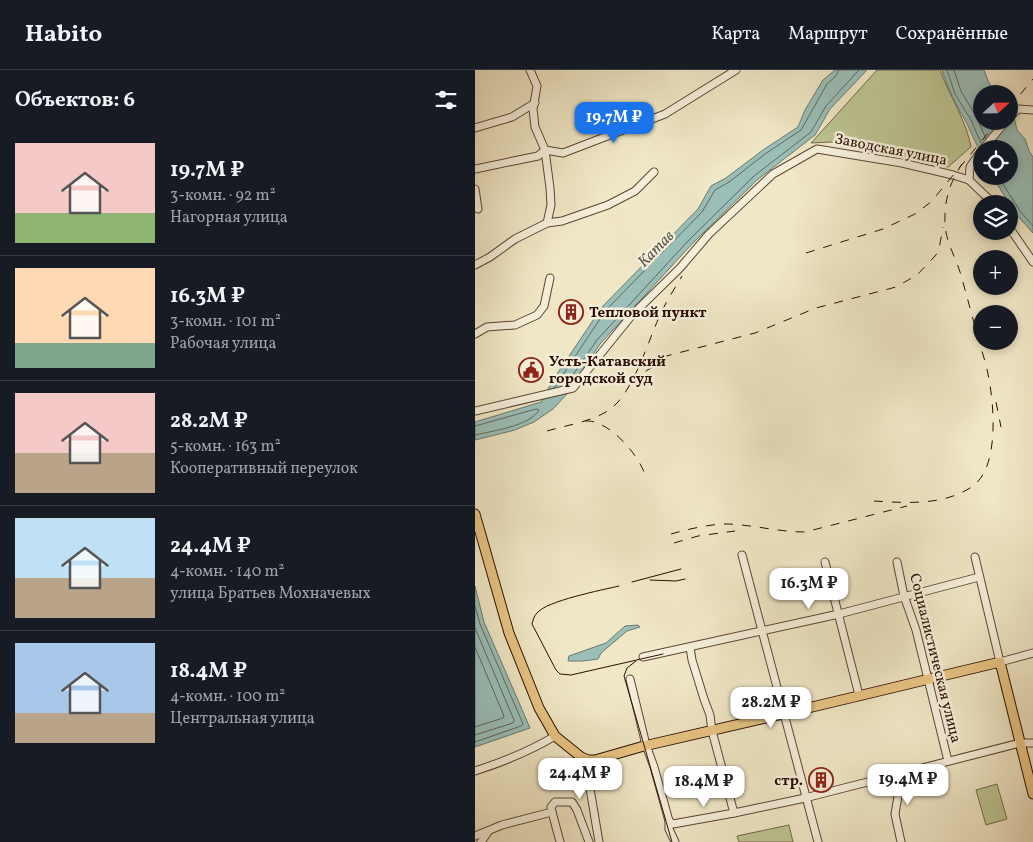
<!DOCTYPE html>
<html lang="ru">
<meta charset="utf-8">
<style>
:root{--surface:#171b24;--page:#20242c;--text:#f1f3f6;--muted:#9ea1a6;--line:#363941;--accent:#1a73e8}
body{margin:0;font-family:Vollkorn,serif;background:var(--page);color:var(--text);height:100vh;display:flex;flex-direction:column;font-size:19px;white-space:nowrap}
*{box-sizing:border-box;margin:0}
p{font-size:16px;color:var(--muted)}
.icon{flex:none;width:28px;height:28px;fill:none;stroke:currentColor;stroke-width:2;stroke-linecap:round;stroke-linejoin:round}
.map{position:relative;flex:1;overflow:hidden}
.drawer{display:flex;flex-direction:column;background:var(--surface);width:475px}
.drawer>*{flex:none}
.needle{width:32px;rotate:68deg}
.controls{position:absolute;left:498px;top:15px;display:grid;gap:10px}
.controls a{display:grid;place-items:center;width:45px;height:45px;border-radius:50%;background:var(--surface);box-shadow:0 2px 8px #0003;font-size:25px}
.price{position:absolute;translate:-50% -42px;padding:0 11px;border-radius:10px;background:#fff;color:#222;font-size:16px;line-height:32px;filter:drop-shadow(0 1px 2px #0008)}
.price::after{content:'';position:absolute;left:50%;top:30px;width:15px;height:11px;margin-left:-8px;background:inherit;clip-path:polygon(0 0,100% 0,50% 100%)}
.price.current{background:var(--accent);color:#fff}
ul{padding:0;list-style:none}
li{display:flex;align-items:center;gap:15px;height:125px;padding:0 15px}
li+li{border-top:1px solid var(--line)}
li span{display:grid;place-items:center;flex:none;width:140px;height:100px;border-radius:0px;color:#555}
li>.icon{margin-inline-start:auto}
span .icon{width:60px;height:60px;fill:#fffc;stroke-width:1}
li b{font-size:21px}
h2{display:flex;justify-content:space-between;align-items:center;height:60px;padding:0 15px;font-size:21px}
header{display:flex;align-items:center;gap:30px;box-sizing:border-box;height:70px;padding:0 25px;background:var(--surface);border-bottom:1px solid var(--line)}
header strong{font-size:24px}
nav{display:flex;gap:28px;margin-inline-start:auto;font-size:18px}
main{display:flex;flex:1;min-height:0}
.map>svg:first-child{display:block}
</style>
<header>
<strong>Habito</strong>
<nav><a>Карта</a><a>Маршрут</a><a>Сохранённые</a></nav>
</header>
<main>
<section class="drawer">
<h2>Объектов: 6<svg class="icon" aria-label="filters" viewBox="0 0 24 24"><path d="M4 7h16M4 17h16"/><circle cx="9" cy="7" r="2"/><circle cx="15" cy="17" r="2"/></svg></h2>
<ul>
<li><span style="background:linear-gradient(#f6c9c9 70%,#8fb573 0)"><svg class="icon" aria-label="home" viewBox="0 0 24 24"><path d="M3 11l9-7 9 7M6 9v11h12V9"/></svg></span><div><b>19.7M ₽</b><p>3-комн. · 92 m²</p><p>Нагорная улица</p></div></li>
<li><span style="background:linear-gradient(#ffd9b3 75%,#7fa58c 0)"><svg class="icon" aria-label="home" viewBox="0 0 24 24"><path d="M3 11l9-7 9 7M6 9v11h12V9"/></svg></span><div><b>16.3M ₽</b><p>3-комн. · 101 m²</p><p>Рабочая улица</p></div></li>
<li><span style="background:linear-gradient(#f6c9c9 60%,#b9a48a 0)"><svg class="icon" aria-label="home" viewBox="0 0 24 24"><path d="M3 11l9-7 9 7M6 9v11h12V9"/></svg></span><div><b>28.2M ₽</b><p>5-комн. · 163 m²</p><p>Кооперативный переулок</p></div></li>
<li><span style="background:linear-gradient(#bfe0f5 60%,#b9a48a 0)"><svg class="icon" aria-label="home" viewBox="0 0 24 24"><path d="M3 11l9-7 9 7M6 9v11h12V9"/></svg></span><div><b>24.4M ₽</b><p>4-комн. · 140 m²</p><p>улица Братьев Мохначевых</p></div></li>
<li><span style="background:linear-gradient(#a9c7e8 70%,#b9a48a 0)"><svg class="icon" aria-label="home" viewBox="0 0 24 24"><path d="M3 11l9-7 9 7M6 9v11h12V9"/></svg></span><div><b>18.4M ₽</b><p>4-комн. · 100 m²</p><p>Центральная улица</p></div></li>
</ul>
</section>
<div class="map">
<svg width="558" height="772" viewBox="0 0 558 772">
<rect width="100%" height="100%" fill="#f0e7c6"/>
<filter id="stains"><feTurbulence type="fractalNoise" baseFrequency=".004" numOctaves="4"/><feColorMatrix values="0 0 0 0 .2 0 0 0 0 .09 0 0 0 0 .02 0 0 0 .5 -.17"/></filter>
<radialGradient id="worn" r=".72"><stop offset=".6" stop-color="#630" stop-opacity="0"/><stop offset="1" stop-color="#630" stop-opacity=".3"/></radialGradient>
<g fill="#bdc492" stroke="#74694a">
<path d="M402,0H465C474,25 492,52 496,77L473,97L356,72L336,73Z"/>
<polygon points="522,714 532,749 511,755 501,720"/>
<polygon points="314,755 318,772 264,772 262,766"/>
</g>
<g fill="#9abfb8" stroke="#6d7870">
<polygon points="360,0 392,0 355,39 340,65 282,110 217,174 125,274 91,325 78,339 59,352 40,360 0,370 0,352 66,332 78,310 127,237 223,139 236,116 251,108 288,80 323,57 330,40 348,10"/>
<path d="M467,0H509L513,11L521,24H506V51H534V41L538,43L542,60L550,69L554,81L558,87V163L541,144L517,106H534V79H506V81C499,72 496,61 491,52C481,35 473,19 467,0Z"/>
<polygon points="0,516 9,552 55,658 0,677"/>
<polygon points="163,555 165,557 152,561 126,583 123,589 108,591 93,591 94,586 131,573 150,556"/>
</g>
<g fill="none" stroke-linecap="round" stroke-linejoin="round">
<g stroke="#62665e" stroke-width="1">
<polyline points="472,0 480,24 496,50 506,73"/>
<polyline points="479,0 486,21 502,48 511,69"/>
<polyline points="523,106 545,141 558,156"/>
<polyline points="91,315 122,270 213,171 279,106 336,62 351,36 384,0"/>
<polyline points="79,318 131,240 227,142 240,120 254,112 290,84 326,60 352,14 361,6 364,0"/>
<path d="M0,356L61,339L64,340C55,356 17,361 0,365"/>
<polyline points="0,536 5,554 48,654 46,656 0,672"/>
<polyline points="0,558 39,650 38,653 0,665"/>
<polyline points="0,577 29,646 28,648 0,657"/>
</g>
<defs>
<g id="minor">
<polyline points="55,0 62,16 58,39 60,57 70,80 75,118 76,135 72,153"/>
<polyline points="534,48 543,39 558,40"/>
<polyline points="0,58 37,47 60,33"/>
<polyline points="508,79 531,51"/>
<polyline points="0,99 63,86 70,80 88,83 190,44 261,0"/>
<polyline points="494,110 495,97 506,81"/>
<polyline points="0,119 3,139"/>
<polyline points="534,157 558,192"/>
<polyline points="0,195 15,187 40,169 72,153 87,151 133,135 160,121 179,102"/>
<polyline points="0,264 12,257 40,255 62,245 69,236 75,208"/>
<polyline points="0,341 98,318 157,245 205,198 234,164 298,104 342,79 427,93 478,105 494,110 519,134"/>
<polyline points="267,485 343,772"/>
<polyline points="500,487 525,592 558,583"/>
<polyline points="350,492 384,625"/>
<polyline points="422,492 429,526 441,560 473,691"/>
<polyline points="215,577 217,590 229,629 235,645 237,661 259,743 330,728 545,673 558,673"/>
<polyline points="168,587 364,544 504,507"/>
<polyline points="155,609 171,675 179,697 194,751 194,759 200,772"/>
<polyline points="110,689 124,772"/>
<path d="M0,701C28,692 55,681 80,666"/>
<polyline points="418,706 423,726 420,744 426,772"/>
<polyline points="77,742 85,772"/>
<polyline points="194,751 198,754 259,743"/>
<polyline points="0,766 27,755 77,742 76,737 80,732 97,732 102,740 114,772"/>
<polyline points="6,772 13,762"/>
</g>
<polyline id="major" points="0,444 34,563 64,638 80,666 106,687 113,690 120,690 169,676 308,644 525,592 558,724"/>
</defs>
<use href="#minor" stroke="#5c4434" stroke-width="9"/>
<use href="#major" stroke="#2a0e03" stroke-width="11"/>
<use href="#minor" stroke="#f5efda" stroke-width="7"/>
<use href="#major" stroke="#e8c483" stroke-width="9"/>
<g stroke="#2a0e03" stroke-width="1">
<polyline points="175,510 201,511 210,509"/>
<polyline points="157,512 206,499"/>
<path d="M144,516C127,520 71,531 62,543C59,546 58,550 57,554L81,600L85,604L96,605L188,584"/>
<polyline points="161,591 152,598 149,606 197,772"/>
</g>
<g stroke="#2a0e03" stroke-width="1" stroke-dasharray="9 9" stroke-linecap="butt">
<polyline points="534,38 558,9"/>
<polyline points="331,183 408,159 440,144 456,132 523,51"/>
<polyline points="153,296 280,263 341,238 421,217 442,205 461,185 464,179 468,157"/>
<polyline points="158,314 171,301 188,291"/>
<polyline points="521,332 526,357"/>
<path d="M110,351C134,349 166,387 171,408"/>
<path d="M72,361C92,355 116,352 134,340C159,323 173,270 186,243C192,230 200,218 207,206"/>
<path d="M399,431C432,433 469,436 498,416C525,396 519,333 513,304C511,293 507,282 504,271C498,249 492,227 486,205C481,188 471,172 470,155C469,131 474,114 487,94"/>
<path d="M196,464C214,459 234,454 253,454C279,455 304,462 330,462L432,436"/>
<polyline points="199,473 223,466 260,461"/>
</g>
</g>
<defs>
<symbol id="building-ring" viewBox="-11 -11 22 22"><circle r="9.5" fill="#f5efda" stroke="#8f2418" stroke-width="1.5"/><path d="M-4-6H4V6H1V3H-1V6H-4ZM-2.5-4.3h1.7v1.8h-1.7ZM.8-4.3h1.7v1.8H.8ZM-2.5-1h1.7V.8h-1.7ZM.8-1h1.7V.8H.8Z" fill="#8f2418"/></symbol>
<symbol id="civic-ring" viewBox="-11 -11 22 22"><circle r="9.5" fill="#f5efda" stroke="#8f2418" stroke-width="1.5"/><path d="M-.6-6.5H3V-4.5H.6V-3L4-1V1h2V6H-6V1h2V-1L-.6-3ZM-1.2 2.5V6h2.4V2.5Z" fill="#8f2418"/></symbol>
</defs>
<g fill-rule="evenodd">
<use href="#building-ring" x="82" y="228" width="28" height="28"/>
<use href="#civic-ring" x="42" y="286" width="28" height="28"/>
<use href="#building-ring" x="332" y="696" width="28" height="28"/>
</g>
<g text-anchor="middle" stroke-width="5" stroke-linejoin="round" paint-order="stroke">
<g font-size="15" fill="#2a0e03" stroke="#f5efda">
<text transform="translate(416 79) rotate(11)" y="5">Заводская улица</text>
<text transform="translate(461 588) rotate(76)" y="5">Социалистическая улица</text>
</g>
<g font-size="15" font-weight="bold" fill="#2a0e03" stroke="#f5efda" text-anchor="start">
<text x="114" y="247">Тепловой пункт</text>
<text x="74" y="296">Усть-Катавский<tspan x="74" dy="17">городской суд</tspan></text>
<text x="328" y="715" text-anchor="end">стр.</text>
</g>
<g font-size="16" font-style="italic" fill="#57554b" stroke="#f5efda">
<text transform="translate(180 178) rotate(-46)" y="6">Катав</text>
</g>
</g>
<rect width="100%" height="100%" filter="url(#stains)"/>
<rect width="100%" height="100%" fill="url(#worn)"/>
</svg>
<div class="controls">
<a><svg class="needle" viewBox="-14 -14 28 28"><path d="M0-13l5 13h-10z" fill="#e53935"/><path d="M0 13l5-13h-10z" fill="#9ea1a6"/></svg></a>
<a><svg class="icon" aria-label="locate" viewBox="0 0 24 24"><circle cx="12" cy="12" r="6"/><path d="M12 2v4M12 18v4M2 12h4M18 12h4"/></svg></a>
<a><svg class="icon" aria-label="layers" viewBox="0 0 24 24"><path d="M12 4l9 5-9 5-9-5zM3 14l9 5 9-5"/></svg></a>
<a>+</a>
<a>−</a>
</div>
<b class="price current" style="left:139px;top:74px">19.7M ₽</b>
<b class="price" style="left:334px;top:540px">16.3M ₽</b>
<b class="price" style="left:296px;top:659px">28.2M ₽</b>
<b class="price" style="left:105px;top:730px">24.4M ₽</b>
<b class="price" style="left:433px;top:736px">19.4M ₽</b>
<b class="price" style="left:229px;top:738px">18.4M ₽</b>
</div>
</main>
